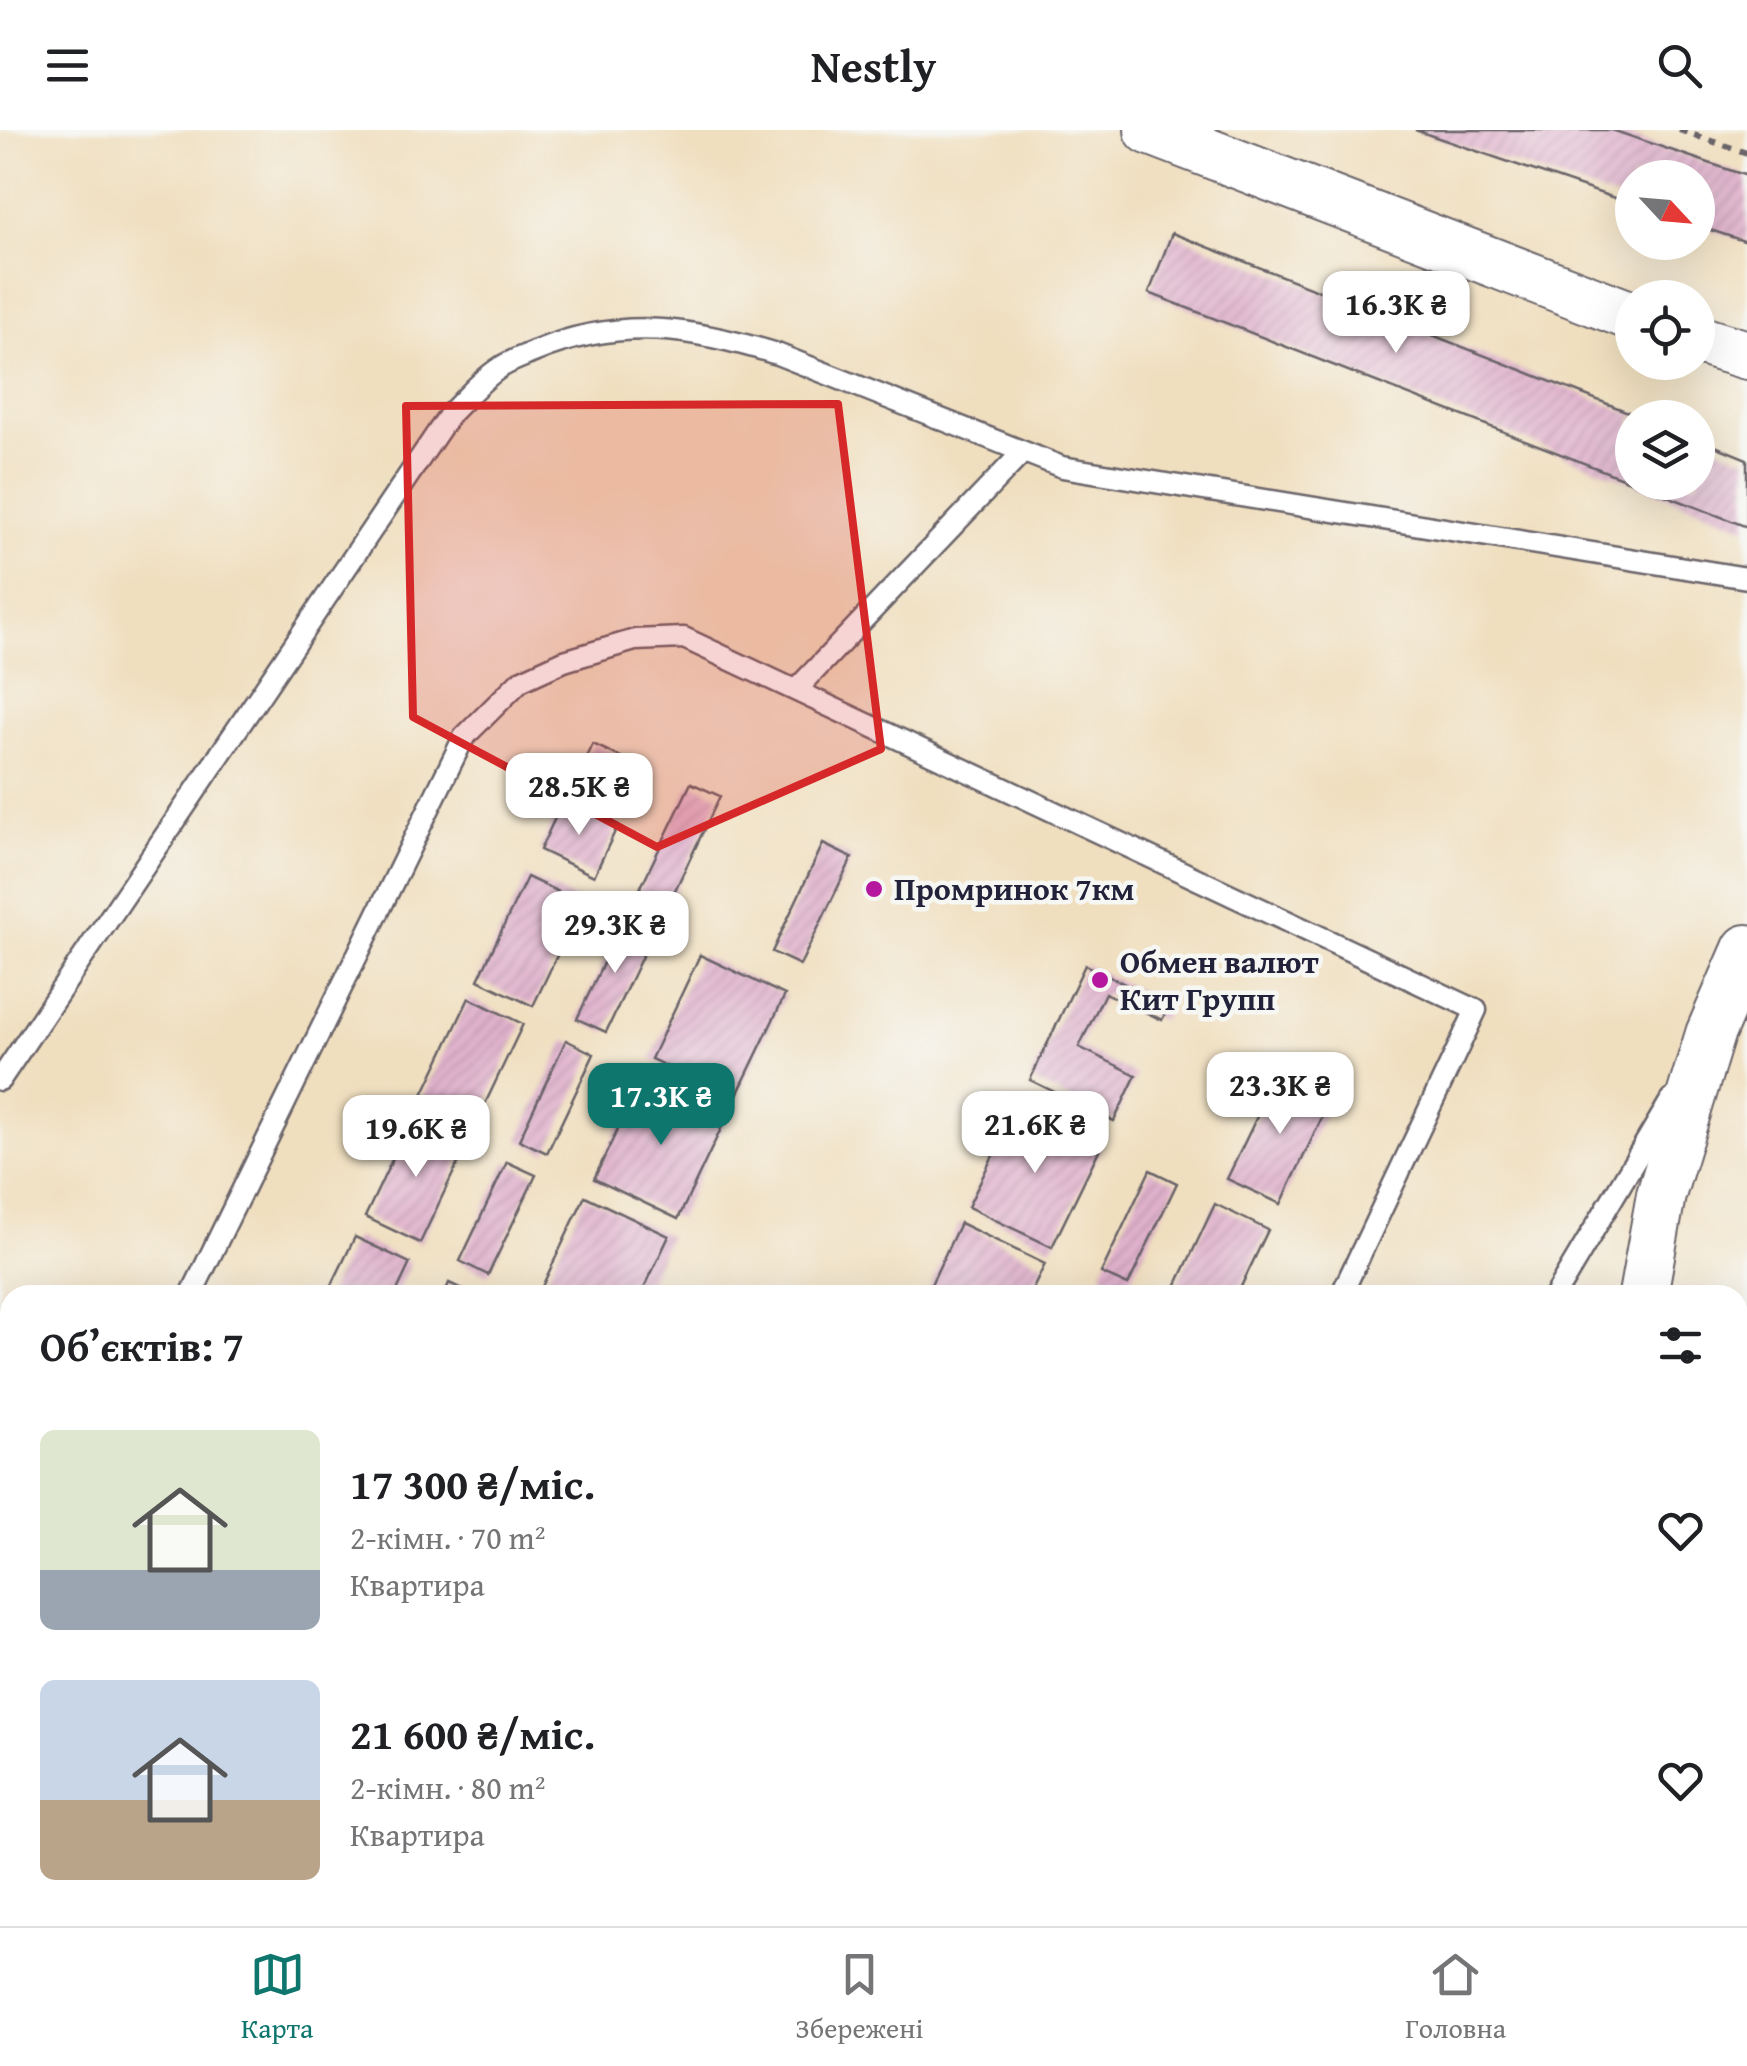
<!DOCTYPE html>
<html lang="uk">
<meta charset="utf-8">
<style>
:root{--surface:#fff;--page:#f6f6f6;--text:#202124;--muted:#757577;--line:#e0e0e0;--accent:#0f766e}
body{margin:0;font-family:"Gentium Book Plus",serif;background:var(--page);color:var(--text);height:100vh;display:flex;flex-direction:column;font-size:38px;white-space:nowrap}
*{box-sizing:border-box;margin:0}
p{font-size:32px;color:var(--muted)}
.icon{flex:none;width:55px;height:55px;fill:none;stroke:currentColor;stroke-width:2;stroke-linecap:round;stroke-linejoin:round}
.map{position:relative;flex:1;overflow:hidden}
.drawer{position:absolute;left:0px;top:1155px;width:1748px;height:642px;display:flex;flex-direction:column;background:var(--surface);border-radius:30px 30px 0 0;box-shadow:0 10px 40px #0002}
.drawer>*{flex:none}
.needle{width:65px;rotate:116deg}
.fabs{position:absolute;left:1615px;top:30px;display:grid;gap:20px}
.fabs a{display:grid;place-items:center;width:100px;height:100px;border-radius:50%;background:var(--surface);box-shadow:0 10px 40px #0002;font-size:50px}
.price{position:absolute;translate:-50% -85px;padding:0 22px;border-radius:20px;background:#fff;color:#222;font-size:32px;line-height:65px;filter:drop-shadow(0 2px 5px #0008)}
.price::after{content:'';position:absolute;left:50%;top:60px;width:30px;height:22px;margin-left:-15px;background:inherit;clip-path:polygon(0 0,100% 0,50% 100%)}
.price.on{background:var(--accent);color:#fff}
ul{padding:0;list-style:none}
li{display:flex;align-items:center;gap:30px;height:250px;padding:0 40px}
li span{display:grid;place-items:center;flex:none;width:280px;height:200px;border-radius:15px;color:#555}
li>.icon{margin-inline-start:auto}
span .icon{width:120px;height:120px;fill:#fffc;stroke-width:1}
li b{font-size:42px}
h2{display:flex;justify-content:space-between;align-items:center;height:120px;padding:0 40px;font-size:42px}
header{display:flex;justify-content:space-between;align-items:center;height:130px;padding:0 40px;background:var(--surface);font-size:45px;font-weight:700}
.tab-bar{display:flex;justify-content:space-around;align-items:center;height:140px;border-top:2px solid var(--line);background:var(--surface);font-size:28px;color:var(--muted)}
.tab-bar a{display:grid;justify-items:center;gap:5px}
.tab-bar .on{color:var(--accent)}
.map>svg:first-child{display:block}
</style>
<header><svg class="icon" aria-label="menu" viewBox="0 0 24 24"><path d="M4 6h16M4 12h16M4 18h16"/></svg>Nestly<svg class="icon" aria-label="search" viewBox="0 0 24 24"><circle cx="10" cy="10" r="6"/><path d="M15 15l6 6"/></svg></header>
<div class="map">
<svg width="1747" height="1796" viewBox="0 0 1747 1796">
<defs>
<pattern id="building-hatch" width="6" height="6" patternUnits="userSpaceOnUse" patternTransform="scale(2.5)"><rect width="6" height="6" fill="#e0b1cc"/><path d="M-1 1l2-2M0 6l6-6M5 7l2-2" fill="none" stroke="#c098b0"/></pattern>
</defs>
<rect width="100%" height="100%" fill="#f6f6f2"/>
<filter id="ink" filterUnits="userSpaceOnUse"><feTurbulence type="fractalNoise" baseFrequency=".01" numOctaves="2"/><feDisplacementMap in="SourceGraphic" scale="20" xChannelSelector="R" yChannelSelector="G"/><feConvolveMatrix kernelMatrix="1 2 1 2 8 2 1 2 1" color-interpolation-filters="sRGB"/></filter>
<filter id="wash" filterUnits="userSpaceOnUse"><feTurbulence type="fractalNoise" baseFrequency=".0048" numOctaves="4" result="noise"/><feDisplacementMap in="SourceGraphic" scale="40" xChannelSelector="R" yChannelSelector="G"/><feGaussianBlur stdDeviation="2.25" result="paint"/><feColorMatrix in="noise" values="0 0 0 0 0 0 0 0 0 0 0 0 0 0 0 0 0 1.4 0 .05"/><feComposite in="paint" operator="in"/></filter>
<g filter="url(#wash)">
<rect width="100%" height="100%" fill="#f0dfbf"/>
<g id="blocks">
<g fill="url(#building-hatch)">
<polygon points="1415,0 1612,0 1747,46 1747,112 1698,96 1698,48 1632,48 1632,74"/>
<polygon points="1172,103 1641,287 1632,288 1632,352 1149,163"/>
<polygon points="1698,309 1747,329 1747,397 1634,353 1698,352"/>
<polygon points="593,614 648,640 636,665 582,639"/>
<polygon points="691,653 720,666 666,779 637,765"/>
<polygon points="564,669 618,695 594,746 540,720"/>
<polygon points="823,714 852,728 800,835 772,822"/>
<polygon points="527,747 582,773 533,876 478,850"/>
<polygon points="624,789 653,803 606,902 577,889"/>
<polygon points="700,825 785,865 735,969 651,929"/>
<polygon points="1085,835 1169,875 1162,890 1105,863 1079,917 1136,945 1114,991 1030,950"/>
<polygon points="469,868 523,894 474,997 420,971"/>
<polygon points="566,910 594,924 547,1023 519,1010"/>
<polygon points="1280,939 1333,964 1281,1074 1227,1049"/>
<polygon points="643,946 727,986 678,1089 594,1049"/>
<polygon points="1018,974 1102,1014 1052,1117 968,1077"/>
<polygon points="412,988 467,1014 420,1113 365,1087"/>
<polygon points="507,1032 536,1045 488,1145 460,1131"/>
<polygon points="1150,1040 1177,1053 1128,1155 1101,1143"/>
<polygon points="585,1066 669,1106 641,1165 538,1165"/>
<polygon points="1215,1074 1268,1100 1237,1165 1172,1165"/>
<polygon points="960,1093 1045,1134 1030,1165 926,1165"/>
<polygon points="355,1107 410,1133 395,1165 327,1165"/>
<polygon points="449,1153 475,1165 444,1165"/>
<polygon points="1746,1239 1747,1441 1738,1466 1738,1265"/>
<polygon points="1747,1606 1747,1796 1678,1796 1681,1788 1738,1788 1738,1631"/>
<polygon points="873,1788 944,1788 940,1796 869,1796"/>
<polygon points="1334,1788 1380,1788 1377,1796 1331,1796"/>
</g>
</g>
</g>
<g filter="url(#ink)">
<use href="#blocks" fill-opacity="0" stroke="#6a6469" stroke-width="2.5"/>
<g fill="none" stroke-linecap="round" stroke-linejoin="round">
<defs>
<g id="service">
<polyline points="796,560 1023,322"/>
<path d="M0,950L450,284C466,268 482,249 501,237C512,230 525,226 536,221C621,186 693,198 777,224L1062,337L1747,448"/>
<polyline points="191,1165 464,607 520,551 564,531 635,510 684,508 1476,880 1341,1165"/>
<polyline points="1555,1165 1671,970"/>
<polyline points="10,1534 3,1547 10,1551"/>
<polyline points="0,1699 10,1703"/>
<polyline points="0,1725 10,1726"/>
<polyline points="255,1788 280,1796"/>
<polyline points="498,1788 515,1796"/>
<polyline points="378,1796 421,1788"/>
<polyline points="1043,1796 1047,1788"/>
<polyline points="1190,1796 1194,1788"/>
</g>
<g id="tertiary">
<polyline points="1149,0 1632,186"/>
<polyline points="1698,210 1747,225"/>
<polyline points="1643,1165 1661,1065 1710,904 1747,819"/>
<polyline points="1429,1796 1432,1788"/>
</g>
</defs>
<use href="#service" stroke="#6a6469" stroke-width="25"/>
<use href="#tertiary" stroke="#6a6469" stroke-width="52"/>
<polyline stroke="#6a6469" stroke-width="6" stroke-dasharray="8 8" stroke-linecap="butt" points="1679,0 1747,23"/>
<use href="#service" stroke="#fff" stroke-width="20"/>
<use href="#tertiary" stroke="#fff" stroke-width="48"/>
</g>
</g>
<path fill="#d62828" fill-opacity="0.2" stroke="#d62828" stroke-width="8" stroke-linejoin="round" d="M838,274L881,619L657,717L413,587L406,276Z"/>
<g fill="#b5179e" stroke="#f6f6f2" stroke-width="4">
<circle cx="874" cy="759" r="10"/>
<circle cx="1100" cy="850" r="10"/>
</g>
<g text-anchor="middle" stroke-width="9" stroke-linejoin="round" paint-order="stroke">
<g font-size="32" font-weight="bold" fill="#22223b" stroke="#f6f6f2" text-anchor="start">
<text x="894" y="770">Промринок 7км</text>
<text x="1120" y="843">Обмен валют<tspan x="1120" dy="37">Кит Групп</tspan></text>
</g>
</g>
</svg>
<div class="fabs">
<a><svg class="needle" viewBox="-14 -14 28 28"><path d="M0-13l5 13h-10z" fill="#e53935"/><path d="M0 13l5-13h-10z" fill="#757577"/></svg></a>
<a><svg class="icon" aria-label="locate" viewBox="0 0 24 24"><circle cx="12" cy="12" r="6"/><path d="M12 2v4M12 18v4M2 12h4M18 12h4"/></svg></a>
<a><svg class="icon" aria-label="layers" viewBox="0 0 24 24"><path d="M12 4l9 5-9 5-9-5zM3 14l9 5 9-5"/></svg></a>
</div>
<b class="price" style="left:1396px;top:226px">16.3K ₴</b>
<b class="price" style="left:579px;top:708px">28.5K ₴</b>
<b class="price" style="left:615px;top:846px">29.3K ₴</b>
<b class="price" style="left:1280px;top:1007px">23.3K ₴</b>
<b class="price on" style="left:661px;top:1018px">17.3K ₴</b>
<b class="price" style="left:1035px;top:1046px">21.6K ₴</b>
<b class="price" style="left:416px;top:1050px">19.6K ₴</b>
<section class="drawer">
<h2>Об’єктів: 7<svg class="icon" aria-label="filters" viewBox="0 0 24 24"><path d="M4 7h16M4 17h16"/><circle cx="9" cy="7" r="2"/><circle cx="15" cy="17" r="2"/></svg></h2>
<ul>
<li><span style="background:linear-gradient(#dfe7d0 70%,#9aa5b1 0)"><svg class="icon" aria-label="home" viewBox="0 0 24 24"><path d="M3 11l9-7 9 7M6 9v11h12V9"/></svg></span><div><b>17 300 ₴/міс.</b><p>2-кімн. · 70 m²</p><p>Квартира</p></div><svg class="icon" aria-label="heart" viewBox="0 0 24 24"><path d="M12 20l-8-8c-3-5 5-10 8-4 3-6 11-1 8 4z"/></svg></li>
<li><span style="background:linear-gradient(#c9d6e8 60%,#b9a48a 0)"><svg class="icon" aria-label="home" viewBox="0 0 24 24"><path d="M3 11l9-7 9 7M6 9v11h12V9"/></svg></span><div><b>21 600 ₴/міс.</b><p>2-кімн. · 80 m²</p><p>Квартира</p></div><svg class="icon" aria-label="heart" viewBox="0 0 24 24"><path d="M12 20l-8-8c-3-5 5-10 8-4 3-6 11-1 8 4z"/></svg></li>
</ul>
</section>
</div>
<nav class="tab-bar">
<a class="on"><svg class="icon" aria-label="map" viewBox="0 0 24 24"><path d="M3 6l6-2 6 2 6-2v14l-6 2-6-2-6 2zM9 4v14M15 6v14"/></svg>Карта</a>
<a><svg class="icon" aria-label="saved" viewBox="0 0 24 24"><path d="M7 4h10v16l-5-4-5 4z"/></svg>Збережені</a>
<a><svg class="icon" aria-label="home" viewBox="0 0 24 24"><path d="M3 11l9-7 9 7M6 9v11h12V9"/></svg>Головна</a>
</nav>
